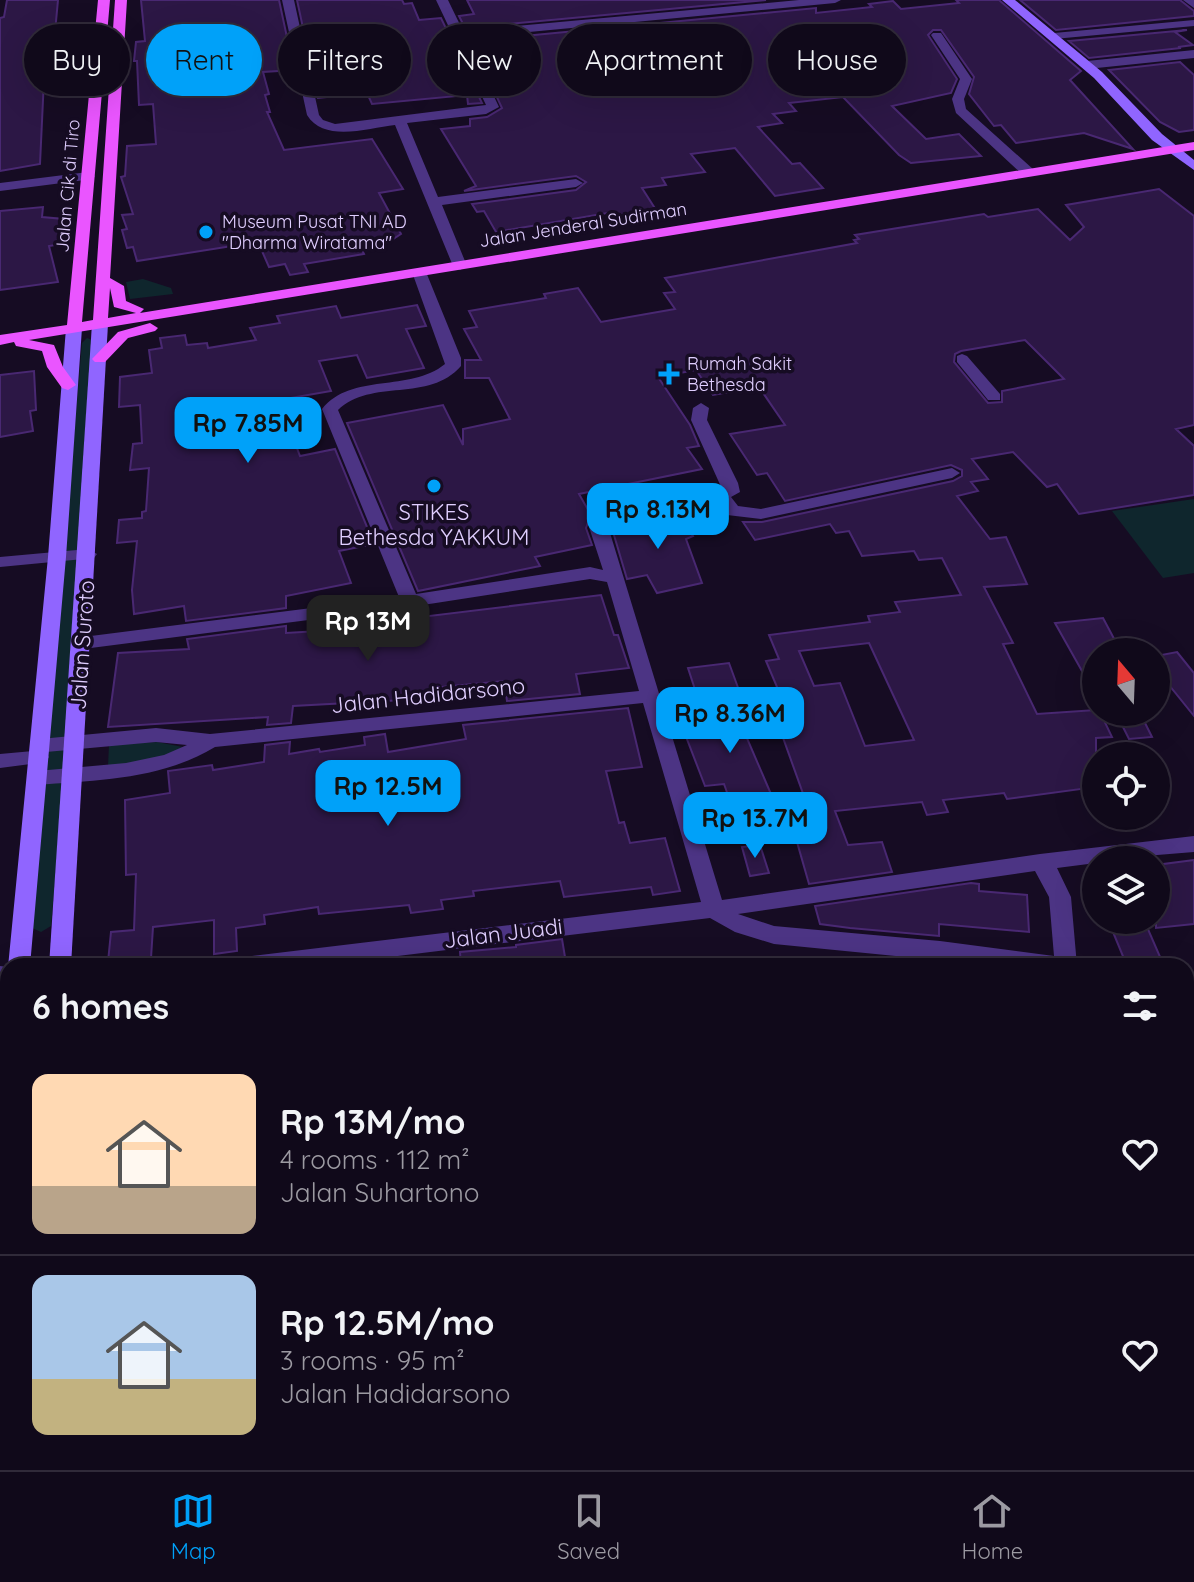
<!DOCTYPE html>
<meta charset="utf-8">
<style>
:root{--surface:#10091a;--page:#191223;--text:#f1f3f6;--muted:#9c9aa2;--line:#302a39;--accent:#00a1f9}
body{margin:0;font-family:Quicksand,sans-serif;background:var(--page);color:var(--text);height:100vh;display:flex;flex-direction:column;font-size:30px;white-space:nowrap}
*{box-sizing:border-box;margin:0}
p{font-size:26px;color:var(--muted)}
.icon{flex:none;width:44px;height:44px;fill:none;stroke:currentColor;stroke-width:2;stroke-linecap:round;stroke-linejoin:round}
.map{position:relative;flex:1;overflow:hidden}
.side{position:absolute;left:0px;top:958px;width:1194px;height:512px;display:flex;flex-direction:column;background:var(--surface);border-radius:24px 24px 0 0;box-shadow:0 8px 32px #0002,0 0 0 2px var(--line)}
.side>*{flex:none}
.guide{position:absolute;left:24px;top:24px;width:1146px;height:72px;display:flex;gap:16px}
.needle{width:52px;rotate:341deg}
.buttons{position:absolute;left:1082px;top:638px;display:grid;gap:16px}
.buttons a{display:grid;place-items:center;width:88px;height:88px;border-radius:50%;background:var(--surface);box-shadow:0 8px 32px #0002,0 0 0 2px var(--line);font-size:40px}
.price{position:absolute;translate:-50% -68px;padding:0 18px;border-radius:16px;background:var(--accent);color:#111;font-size:26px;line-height:52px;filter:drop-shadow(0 2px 4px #0008)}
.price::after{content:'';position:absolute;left:50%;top:48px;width:24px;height:18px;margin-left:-12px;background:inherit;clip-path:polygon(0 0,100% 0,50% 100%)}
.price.selected{background:#222;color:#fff}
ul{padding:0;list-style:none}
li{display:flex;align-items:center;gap:24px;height:200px;padding:0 32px}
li+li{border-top:2px solid var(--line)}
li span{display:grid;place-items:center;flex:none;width:224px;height:160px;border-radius:16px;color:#555}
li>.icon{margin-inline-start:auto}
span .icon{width:96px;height:96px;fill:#fffc;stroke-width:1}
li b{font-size:34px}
h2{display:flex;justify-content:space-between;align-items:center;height:96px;padding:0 32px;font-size:34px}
.chip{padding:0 28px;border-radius:36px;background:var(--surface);box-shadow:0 8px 32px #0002,0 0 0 2px var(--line);font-size:28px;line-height:72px}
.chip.selected{background:var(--accent);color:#111}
.dock{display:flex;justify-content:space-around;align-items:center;height:112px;border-top:2px solid var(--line);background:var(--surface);font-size:22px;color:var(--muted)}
.dock a{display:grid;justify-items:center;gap:4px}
.dock .selected{color:var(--accent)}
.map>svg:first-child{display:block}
</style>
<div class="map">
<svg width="1194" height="1470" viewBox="0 0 1194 1470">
<rect width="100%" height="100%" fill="#160c23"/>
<g fill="#0f262d">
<polygon points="143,279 171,288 173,294 130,299 126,282"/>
<polygon points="87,338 92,340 62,801 51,926 41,932 32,928 82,343"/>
<polygon points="1194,499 1194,573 1163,578 1112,511"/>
<polygon points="157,742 183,747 157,760 108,766 109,745"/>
<polygon points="8,1444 8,1462 364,1462 359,1470 0,1470 0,1445"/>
</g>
<g fill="#2c1745" stroke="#492872" stroke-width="2" fill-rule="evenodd">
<polygon points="7,0 58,0 55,32 46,36 40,164 0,171 0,18 4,17"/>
<polygon points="141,0 279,0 294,70 263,72 269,94 265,95 270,112 267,112 284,150 372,139 403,189 379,193 401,234 387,243 361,247 364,254 304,264 308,272 290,275 285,264 269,267 258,242 137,261 133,247 127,248 122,230 127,229 122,215 133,214 121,177 125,176 127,146 156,144 153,104 139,105 137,61 134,61 136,42 145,41"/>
<polygon points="297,0 402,0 404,4 412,3 419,20 441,18 482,103 468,104 467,95 372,104 367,93 318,98"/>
<polygon points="467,0 766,0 465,28 459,16 474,14"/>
<polygon points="956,0 999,0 1081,71 1070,80 1133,149 1084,133 1016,143 1001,125 994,126 969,94 974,77 941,30 933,30 928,35 957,79 951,93 892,106 926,139 959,134 981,156 911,163 899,155 843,97 789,103 796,111 773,114 782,123 758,127 792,164 800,163 823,188 775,196 735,148 691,154 705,172 662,178 666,185 642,188 656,210 615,215 613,212 496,232 484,211 477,212 472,204 576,190 586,182 576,176 464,191 476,186 441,129 470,126 470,119 487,117 502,108 471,41 816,8 816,13 872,7 869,4 893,1 901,9 959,3"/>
<polygon points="1020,0 1180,0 1194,11 1194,16 1056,30"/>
<polygon points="1187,30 1175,32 1193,45 1178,47 1181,48 1089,58 1069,41"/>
<polygon points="1180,62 1194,75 1194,130 1179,132 1160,122 1109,70"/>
<path d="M1159,189L1194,216V425L1176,429L1194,446V495L1079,514L1057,484L1047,487L1013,452L972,459L988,479L971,482L978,491L957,496L990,539L1006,537L1027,584L984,587L1013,643L1003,644L1037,714L1096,710L1100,712L1112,737L1096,738V787L1007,799L1004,793L943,800L948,812L927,815L922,802L835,811L848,845L882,842L892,872L809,884L795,835L815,827L777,721L791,720L766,661L779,659L769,635L870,622L868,616L900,612L895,602L961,595L942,558L919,560L914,551L862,556L849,531L836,533L830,524L755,540L743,522H762L953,481L962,476V470L951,465L785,501L767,473L757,475L730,434L785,425L759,387L713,395L696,370L658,377L690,425L699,446L687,448L702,469L579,494L591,515L586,528L592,545L535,557L540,566L418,591L347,423L443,405L463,445V429L510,419L489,378H465V360H481L464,329L477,327L469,311L546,298L544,294L578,288L601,322L675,309L664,293L675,292L665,278L857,243L854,240L859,239L855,235L984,214L988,217L1038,209L1070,240L1084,227L1066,205ZM1025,340L1064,379L1002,391V402L988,403L954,362L955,354L961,351ZM869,643L914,740L865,746L840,683L814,686L799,651Z"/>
<polygon points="43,207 42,217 64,219 62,244 49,246 58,282 0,290 0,211"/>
<polygon points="417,305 426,326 406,329 424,368 367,378 357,355 319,361 331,391 279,400 300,456 335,449 374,544 339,551 351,583 286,596 286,608 186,621 184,606 134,614 132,590 137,541 117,543 119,520 142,518 142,512 146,511 149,468 130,470 133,444 142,443 140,405 119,407 120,377 152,373 149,350 162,348 160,338 185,335 187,345 207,343 208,348 256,340 250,328 280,323 277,316 336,306 341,318"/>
<polygon points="34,371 36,410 30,411 33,431 0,437 0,375"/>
<polygon points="676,511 693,536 686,539 702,583 657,593 647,575 627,579 611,525"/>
<polygon points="601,595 614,635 618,635 629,668 576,674 580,694 507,701 504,681 432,688 433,694 403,697 403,700 293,706 291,723 267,725 268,717 108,727 118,653 189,649 187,639 286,626 286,633 336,630 335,626 354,623 352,618 411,610 413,618"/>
<polygon points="1103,618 1119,648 1096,652 1096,696 1055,623"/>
<polygon points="1177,652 1194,673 1194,716 1156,669 1156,656"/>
<polygon points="729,663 740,693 728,694 789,836 745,843 724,784 705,786 680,721 704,717 688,668"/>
<polygon points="628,708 642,767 606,771 619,823 624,822 630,843 665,838 680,891 653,895 651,887 564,897 560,881 473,891 474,896 441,900 443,909 411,913 409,905 319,914 318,907 264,915 265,924 236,928 237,951 214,954 214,920 153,927 151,958 108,962 111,932 134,930 136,874 126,875 125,800 170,793 168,771 212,765 213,770 264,762 265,745 290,742 289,754 319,749 320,752 365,745 364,737 385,734 388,752 466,739 463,725"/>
<polygon points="1142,717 1152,737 1129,739 1119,719"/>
<polygon points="760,845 769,873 750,876 742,847"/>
<polygon points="1194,860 1194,924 1156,928 1156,865"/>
<polygon points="971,883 979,884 979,891 1027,895 1029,932 939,924 939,936 850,928 820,924 815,906"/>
<polygon points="1108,920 1144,920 1164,966 1127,966"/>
<polygon points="562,939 566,963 461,966 460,952 516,947 516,945"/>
</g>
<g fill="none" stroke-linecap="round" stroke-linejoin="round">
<g fill="#4c3484" fill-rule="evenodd">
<path d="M282,0H294L319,115L323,120L335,124L486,105L436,0H448L463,31L799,0H841L835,3L466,38L499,107L486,114L407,123L438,197L576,179L583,183L576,187L442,205L467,266L460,270L453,266L395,125C368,128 324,143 307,115Z"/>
<polygon points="1183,0 1194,0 1194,8"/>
<polygon points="1194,20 1194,26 1054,39 1048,36 1054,33"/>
<polygon points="933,33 941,33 972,79 964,99 966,109 1034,170 1034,176 1024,176 956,113 952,99 960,79 931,35"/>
<polygon points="1194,50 1194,58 1087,69 1081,65 1087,61"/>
<path d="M419,268L426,272L461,358V366C429,403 371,378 338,410L416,594L590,567L603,570L589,527L593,516L722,489L691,420L693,408L701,403L709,408L707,420L738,483L740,492L731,497L738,506L761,509L952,468L960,473L952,478L761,519L727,515L716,500L607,523L722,900L1040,854L1194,836V852L1096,860V863L1057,868L1071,897L1077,966H997L774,944L735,932L710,918L316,966H233L236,960L244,957L701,902L643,703L215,747C160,780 98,780 37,785L30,783L27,778L30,773L37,771L126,763L164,755L187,745L156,742L46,752L49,757L46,762L0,768V754L33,751L30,746L33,741L40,739L156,728L210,734L639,691L607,582L590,579L410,607L83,649L74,643L83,637L399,597L322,409C352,372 409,393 445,364L412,272ZM1035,871L1049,897L1054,956L940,941L774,926L738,914Z"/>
<polygon points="962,354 967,356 1000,394 1000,400 988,400 957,362 957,356"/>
<polygon points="88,549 97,554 94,558 0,567 0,557"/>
<polygon points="0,966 8,967 8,985 0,984"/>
</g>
<g fill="#4c3484" fill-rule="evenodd">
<polygon points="88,172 95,176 93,179 0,191 0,183"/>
<polygon points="1194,1104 1194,1124 1186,1125 1186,1105"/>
<polygon points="941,1462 1054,1462 1051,1470 938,1470"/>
</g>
<g fill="#9065ff" fill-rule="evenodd">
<polygon points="1002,0 1015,0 1102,72 1162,134 1194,160 1194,170 1152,140 1094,78"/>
<polygon points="100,319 108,324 71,966 49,966 92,324"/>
<polygon points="74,323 82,328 66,557 30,966 8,967 48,557 66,328"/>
<polygon points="8,1081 8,1192 0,1195 0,1084"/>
<polygon points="0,1404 8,1404 8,1430 0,1432"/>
<polygon points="457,1462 504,1462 507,1470 460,1470"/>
<polygon points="595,1462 636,1462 639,1470 598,1470"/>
</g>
<g fill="#ea55ff" fill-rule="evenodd">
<path d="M98,0H110L82,322L93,320L115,0H127L110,278L124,286L126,301L144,309L140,313L1194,142V150L29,340L54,345L63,367L76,385L68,390L62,388L47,367L42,351L16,346L14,342L0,345V335L67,325ZM110,288L114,307L136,313L108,318Z"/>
<polygon points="150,323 158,328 155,331 128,338 105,362 95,362 92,359 118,332"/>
</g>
</g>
<g fill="#00a1f9" stroke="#160c23" stroke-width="3">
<circle cx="206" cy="232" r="8"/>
<path d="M665 362h8v8h8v8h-8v8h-8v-8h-8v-8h8z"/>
<circle cx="434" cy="486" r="8"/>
</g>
<g text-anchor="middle" stroke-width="7" stroke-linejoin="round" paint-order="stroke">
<g font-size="18" fill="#e0ceff" stroke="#160c23">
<text transform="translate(68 186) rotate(-85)" y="6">Jalan Cik di Tiro</text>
<text transform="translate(583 225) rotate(-9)" y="6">Jalan Jenderal Sudirman</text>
</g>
<g font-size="18" fill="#e0ceff" stroke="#160c23" text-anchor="start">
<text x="222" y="228">Museum Pusat TNI AD<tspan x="222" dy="21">"Dharma Wiratama"</tspan></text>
<text x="687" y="370">Rumah Sakit<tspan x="687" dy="21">Bethesda</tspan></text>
</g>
<g font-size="22" fill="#e0ceff" stroke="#160c23">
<text x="434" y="520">STIKES<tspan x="434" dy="25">Bethesda YAKKUM</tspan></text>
</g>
<g font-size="22" fill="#e0ceff" stroke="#160c23">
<text transform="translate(82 645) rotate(-86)" y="8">Jalan Suroto</text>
<text transform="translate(428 695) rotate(-6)" y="8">Jalan Hadidarsono</text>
<text transform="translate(503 933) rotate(-7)" y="8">Jalan Juadi</text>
</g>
</g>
</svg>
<div class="buttons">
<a><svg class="needle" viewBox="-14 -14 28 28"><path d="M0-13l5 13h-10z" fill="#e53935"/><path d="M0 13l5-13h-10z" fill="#9c9aa2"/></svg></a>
<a><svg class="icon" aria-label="locate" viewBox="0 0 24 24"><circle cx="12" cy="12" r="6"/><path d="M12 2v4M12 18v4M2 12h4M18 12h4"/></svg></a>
<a><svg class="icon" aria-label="layers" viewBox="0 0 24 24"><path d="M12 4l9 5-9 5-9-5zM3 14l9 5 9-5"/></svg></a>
</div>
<b class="price" style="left:248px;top:465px">Rp 7.85M</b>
<b class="price" style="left:658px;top:551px">Rp 8.13M</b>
<b class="price selected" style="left:368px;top:663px">Rp 13M</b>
<b class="price" style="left:730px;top:755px">Rp 8.36M</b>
<b class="price" style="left:388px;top:828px">Rp 12.5M</b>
<b class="price" style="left:755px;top:860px">Rp 13.7M</b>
<div class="guide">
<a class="chip">Buy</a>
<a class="chip selected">Rent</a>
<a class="chip">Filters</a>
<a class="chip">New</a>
<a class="chip">Apartment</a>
<a class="chip">House</a>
</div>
<section class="side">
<h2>6 homes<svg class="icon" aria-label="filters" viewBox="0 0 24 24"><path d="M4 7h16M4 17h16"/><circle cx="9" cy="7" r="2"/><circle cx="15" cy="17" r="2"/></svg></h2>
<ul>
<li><span style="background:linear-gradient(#ffd9b3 70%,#b9a48a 0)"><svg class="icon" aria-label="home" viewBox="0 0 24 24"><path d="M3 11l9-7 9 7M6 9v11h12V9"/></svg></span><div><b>Rp 13M/mo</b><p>4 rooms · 112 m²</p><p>Jalan Suhartono</p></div><svg class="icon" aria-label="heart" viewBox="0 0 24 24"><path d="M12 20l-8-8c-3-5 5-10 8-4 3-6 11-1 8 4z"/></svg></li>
<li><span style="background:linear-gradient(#a9c7e8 65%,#c2b280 0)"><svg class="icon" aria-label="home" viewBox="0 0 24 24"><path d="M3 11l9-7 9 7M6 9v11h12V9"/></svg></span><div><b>Rp 12.5M/mo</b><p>3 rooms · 95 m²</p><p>Jalan Hadidarsono</p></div><svg class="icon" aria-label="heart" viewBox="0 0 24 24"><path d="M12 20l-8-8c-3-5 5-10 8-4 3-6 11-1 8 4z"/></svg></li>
</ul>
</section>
</div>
<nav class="dock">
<a class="selected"><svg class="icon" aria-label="map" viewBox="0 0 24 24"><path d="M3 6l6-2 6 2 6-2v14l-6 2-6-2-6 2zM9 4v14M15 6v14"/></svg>Map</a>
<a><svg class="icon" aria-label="saved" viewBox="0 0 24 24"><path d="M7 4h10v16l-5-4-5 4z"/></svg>Saved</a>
<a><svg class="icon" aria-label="home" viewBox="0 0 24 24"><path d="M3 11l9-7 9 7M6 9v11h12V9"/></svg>Home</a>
</nav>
